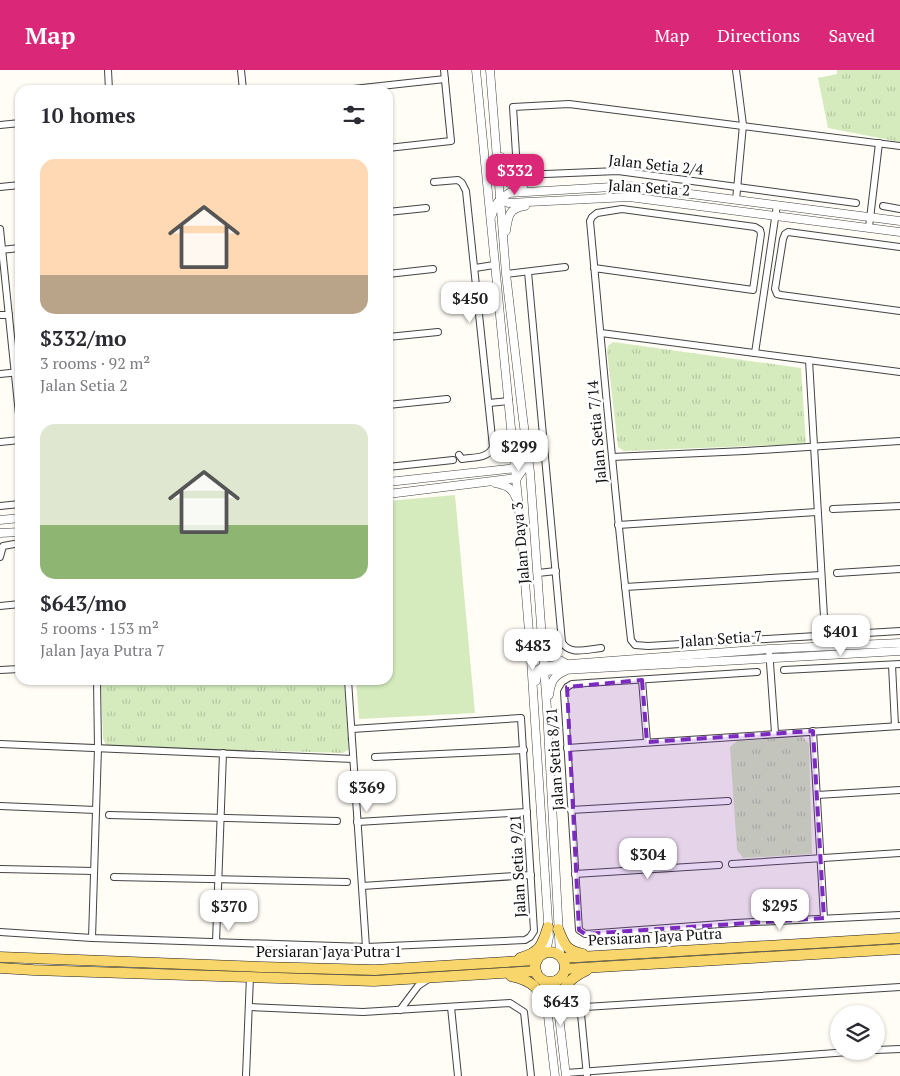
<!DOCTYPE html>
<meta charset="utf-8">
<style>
:root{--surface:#fff;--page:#f7f7f7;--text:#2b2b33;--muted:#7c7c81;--accent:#db2777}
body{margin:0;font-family:"PT Serif",serif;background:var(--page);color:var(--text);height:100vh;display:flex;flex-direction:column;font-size:19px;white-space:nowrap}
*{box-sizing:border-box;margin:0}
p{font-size:16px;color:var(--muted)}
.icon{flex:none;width:28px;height:28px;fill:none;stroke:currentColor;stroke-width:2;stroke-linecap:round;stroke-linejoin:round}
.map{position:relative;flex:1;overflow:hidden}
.details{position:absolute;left:15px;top:15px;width:378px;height:600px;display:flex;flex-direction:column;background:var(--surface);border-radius:15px;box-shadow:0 1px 4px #0004}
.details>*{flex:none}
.buttons{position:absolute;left:830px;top:935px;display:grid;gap:10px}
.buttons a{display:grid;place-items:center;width:55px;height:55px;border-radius:50%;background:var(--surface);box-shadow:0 1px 4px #0004;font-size:25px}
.price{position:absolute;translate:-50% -42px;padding:0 11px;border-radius:10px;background:#fff;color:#222;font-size:16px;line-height:32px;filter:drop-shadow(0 1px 2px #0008)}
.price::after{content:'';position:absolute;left:50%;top:30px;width:15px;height:11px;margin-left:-8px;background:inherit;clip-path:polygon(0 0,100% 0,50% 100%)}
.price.on{background:var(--accent);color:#fff}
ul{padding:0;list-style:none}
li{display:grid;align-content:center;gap:10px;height:265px;padding:0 25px}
li span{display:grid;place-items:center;height:155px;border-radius:15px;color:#555}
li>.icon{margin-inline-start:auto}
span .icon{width:90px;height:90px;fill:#fffc;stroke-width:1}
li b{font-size:21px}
h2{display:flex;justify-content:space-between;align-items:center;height:60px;padding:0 25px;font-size:21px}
header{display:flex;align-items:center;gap:30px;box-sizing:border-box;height:70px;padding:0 25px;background:var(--accent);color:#fff}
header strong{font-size:24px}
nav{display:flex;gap:28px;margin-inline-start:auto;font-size:18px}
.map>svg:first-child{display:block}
</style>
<header>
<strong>Map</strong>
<nav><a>Map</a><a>Directions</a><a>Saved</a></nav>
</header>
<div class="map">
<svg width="900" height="1006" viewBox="0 0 900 1006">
<defs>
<pattern id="park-tufts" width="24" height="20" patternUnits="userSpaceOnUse" patternTransform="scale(1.25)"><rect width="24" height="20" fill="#d5ebbd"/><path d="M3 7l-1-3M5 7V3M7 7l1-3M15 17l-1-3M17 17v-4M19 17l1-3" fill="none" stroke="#b6c8a1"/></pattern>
</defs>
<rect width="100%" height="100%" fill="#fffdf5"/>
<polygon fill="#d5ebbd" points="455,425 475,643 359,649 356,610 388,610 388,431"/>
<g fill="url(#park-tufts)">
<polygon points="837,0 900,0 900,72 828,58 818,8 837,4"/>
<polygon points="14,255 20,255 20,296 18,297"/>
<polygon points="613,272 801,298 806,374 624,381 618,377 607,281 608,276"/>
<polygon points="101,610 344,610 349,679 343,683 107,676 103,669"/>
<polygon points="803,667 809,674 812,784 743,788 737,780 730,677 737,671"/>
</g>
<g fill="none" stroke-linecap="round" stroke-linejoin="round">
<defs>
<g id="minor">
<polyline points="108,0 109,20"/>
<polyline points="241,0 243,20"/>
<polyline points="344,20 445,9"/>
<polyline points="0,55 20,53"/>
<polyline points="388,78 451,71 444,0"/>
<path d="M434,112L458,110L462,113L466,121L493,377C488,389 473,387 462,389L459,385"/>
<polyline points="0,117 20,115"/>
<polyline points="736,130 743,55 736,0"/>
<polyline points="856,133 618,101 521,105 517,100 513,37 569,34 900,76"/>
<polyline points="883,136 900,139"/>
<polyline points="388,142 426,138"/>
<polyline points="869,157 879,73"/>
<polyline points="0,159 20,354"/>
<polyline points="900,177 788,162 785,164 783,169 775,219 777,224 781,225 900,241"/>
<polyline points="0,180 20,178"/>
<polyline points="475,198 494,195"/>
<path d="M594,198L753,220L761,164L760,160L755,157L622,139L597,143L592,147L590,151C603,291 615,430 631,570L635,575L648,576L900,561"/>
<path d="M528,202L562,572C569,586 588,579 601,578"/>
<polyline points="388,204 433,199"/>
<polyline points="506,204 565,197"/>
<polyline points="0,245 9,245"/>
<polyline points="601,263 900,302"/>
<polyline points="388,267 438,262"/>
<polyline points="755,283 777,135"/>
<polyline points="809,290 825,564"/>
<polyline points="0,304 20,302"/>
<polyline points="489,333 509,331"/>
<polyline points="388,335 447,329"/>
<polyline points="0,372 20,370"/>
<polyline points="612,387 745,381 900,371"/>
<polyline points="388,397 453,390"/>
<polyline points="0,436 20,434"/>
<polyline points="833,439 900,436"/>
<polyline points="618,455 817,442"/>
<polyline points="0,487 3,476 20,473"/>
<polyline points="538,503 556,501"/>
<polyline points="837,503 900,499"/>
<polyline points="625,517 821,505"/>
<polyline points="0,536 20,534"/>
<polyline points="769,579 775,663"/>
<polyline points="892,595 895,656"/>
<polyline points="0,600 20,599"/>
<polyline points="784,600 900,594"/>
<polyline points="757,602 572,614 567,617 564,622 579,860 585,864 735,853 900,845"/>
<polyline points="348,610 366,877"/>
<polyline points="642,610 647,672"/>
<polyline points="813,661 824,848"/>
<polyline points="0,674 353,689"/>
<polyline points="567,678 900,656"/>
<polyline points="375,687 524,680"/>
<polyline points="817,725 900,720"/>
<polyline points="0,736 96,740"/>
<polyline points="571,740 728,731"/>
<polyline points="109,745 337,751"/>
<polyline points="357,752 527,742"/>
<polyline points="732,794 900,783"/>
<polyline points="0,799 94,801"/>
<polyline points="575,804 719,795"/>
<polyline points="114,807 347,812"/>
<polyline points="362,816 531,805"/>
<polyline points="0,862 92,868 366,877 525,870 530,867 534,861 521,648 352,659"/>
<polyline points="92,868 98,678 97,610"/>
<polyline points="216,872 223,683"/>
<polyline points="249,937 363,942 510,933 524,942 531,1006"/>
<polyline points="451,937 458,1006"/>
<polyline points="400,940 418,916 430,908"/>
<polyline points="876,980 900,979"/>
<polyline points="566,1003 862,981"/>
<polyline points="246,1006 250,906"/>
<polyline points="587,1006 581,944 582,941 585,937 900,917"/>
</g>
<g id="tertiary">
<polyline points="476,0 520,450 530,574 549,867 546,883"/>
<polyline points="490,0 506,204 523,349 530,402 547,639 560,885"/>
<polyline points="501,87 505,110 515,117 523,117"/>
<polyline points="500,129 508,133 629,127 900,162"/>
<path d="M492,145C494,134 500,129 509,123L629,116L900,151"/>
<path d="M506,161C508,146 509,138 525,136"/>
<polyline points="517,408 524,398 524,386"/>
<polyline points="388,412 516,398"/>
<path d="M495,413C505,415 512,417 516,428"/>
<polyline points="388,424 517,408"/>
<polyline points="0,450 20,448"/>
<polyline points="0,463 20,462"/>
<polyline points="545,572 552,586 565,593"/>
<polyline points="545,601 900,581"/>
<polyline points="536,611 538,600 544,596 769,579 900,573"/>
<path d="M549,625C551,612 553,606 565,601"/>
<polyline points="544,911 555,1006"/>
<polyline points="555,912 566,1006"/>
</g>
<g id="primary">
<path d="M558,859C565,875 565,880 583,884"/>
<circle cx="550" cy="897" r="15"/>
<polyline points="0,887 261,897 375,900 537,890"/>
<path d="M520,888C540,882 542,876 548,857"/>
<polyline points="562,888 900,868"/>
<polyline points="0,898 33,900 374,911 536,901"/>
<polyline points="565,899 900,879"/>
<path d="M511,906C535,911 539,919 547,940"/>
<path d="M558,934C562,917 570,908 587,900"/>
</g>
</defs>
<use href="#minor" stroke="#444" stroke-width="8"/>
<use href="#tertiary" stroke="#444" stroke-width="9"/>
<use href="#primary" stroke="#222" stroke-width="11"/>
<use href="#minor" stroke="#fff" stroke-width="6"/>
<use href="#tertiary" stroke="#fff" stroke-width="8"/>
<use href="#primary" stroke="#f9d66b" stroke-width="10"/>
</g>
<path fill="#7b2cbf" fill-opacity="0.2" stroke="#7b2cbf" stroke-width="4" stroke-dasharray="10 6" stroke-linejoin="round" d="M642,610L647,672L813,661L824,848L585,864L579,860L567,617Z"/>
<g text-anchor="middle" stroke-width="5" stroke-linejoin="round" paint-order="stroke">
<g font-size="15" fill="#111" stroke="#fff">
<text transform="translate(656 95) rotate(6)" y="5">Jalan Setia 2/4</text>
<text transform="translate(649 118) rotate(4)" y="5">Jalan Setia 2</text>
<text transform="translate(597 362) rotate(-95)" y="5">Jalan Setia 7/14</text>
<text transform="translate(521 473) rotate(-95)" y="5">Jalan Daya 3</text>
<text transform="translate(721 569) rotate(-4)" y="5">Jalan Setia 7</text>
<text transform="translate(555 689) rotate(-94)" y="5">Jalan Setia 8/21</text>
<text transform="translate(518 796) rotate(-93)" y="5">Jalan Setia 9/21</text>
<text transform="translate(655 867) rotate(-3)" y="5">Persiaran Jaya Putra</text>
<text x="329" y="887">Persiaran Jaya Putra 1</text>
</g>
</g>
</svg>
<div class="buttons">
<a><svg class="icon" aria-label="layers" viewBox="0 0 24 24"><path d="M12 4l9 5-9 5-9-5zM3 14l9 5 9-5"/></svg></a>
</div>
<b class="price on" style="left:515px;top:126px">$332</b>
<b class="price" style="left:470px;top:254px">$450</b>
<b class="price" style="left:519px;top:402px">$299</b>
<b class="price" style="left:841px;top:587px">$401</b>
<b class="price" style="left:533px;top:601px">$483</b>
<b class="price" style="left:367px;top:743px">$369</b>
<b class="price" style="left:648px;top:810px">$304</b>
<b class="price" style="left:780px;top:861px">$295</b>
<b class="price" style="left:229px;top:862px">$370</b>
<b class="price" style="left:561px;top:957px">$643</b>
<section class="details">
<h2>10 homes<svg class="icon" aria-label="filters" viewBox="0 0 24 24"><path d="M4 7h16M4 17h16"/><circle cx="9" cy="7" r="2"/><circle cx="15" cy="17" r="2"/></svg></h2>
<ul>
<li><span style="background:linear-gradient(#ffd9b3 75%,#b9a48a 0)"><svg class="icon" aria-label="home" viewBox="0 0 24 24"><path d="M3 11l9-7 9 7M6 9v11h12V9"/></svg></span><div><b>$332/mo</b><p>3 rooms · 92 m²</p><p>Jalan Setia 2</p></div></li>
<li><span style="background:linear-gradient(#dfe7d0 65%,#8fb573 0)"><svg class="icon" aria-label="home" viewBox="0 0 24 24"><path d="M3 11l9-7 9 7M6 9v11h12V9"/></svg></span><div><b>$643/mo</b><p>5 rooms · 153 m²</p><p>Jalan Jaya Putra 7</p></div></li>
</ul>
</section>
</div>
